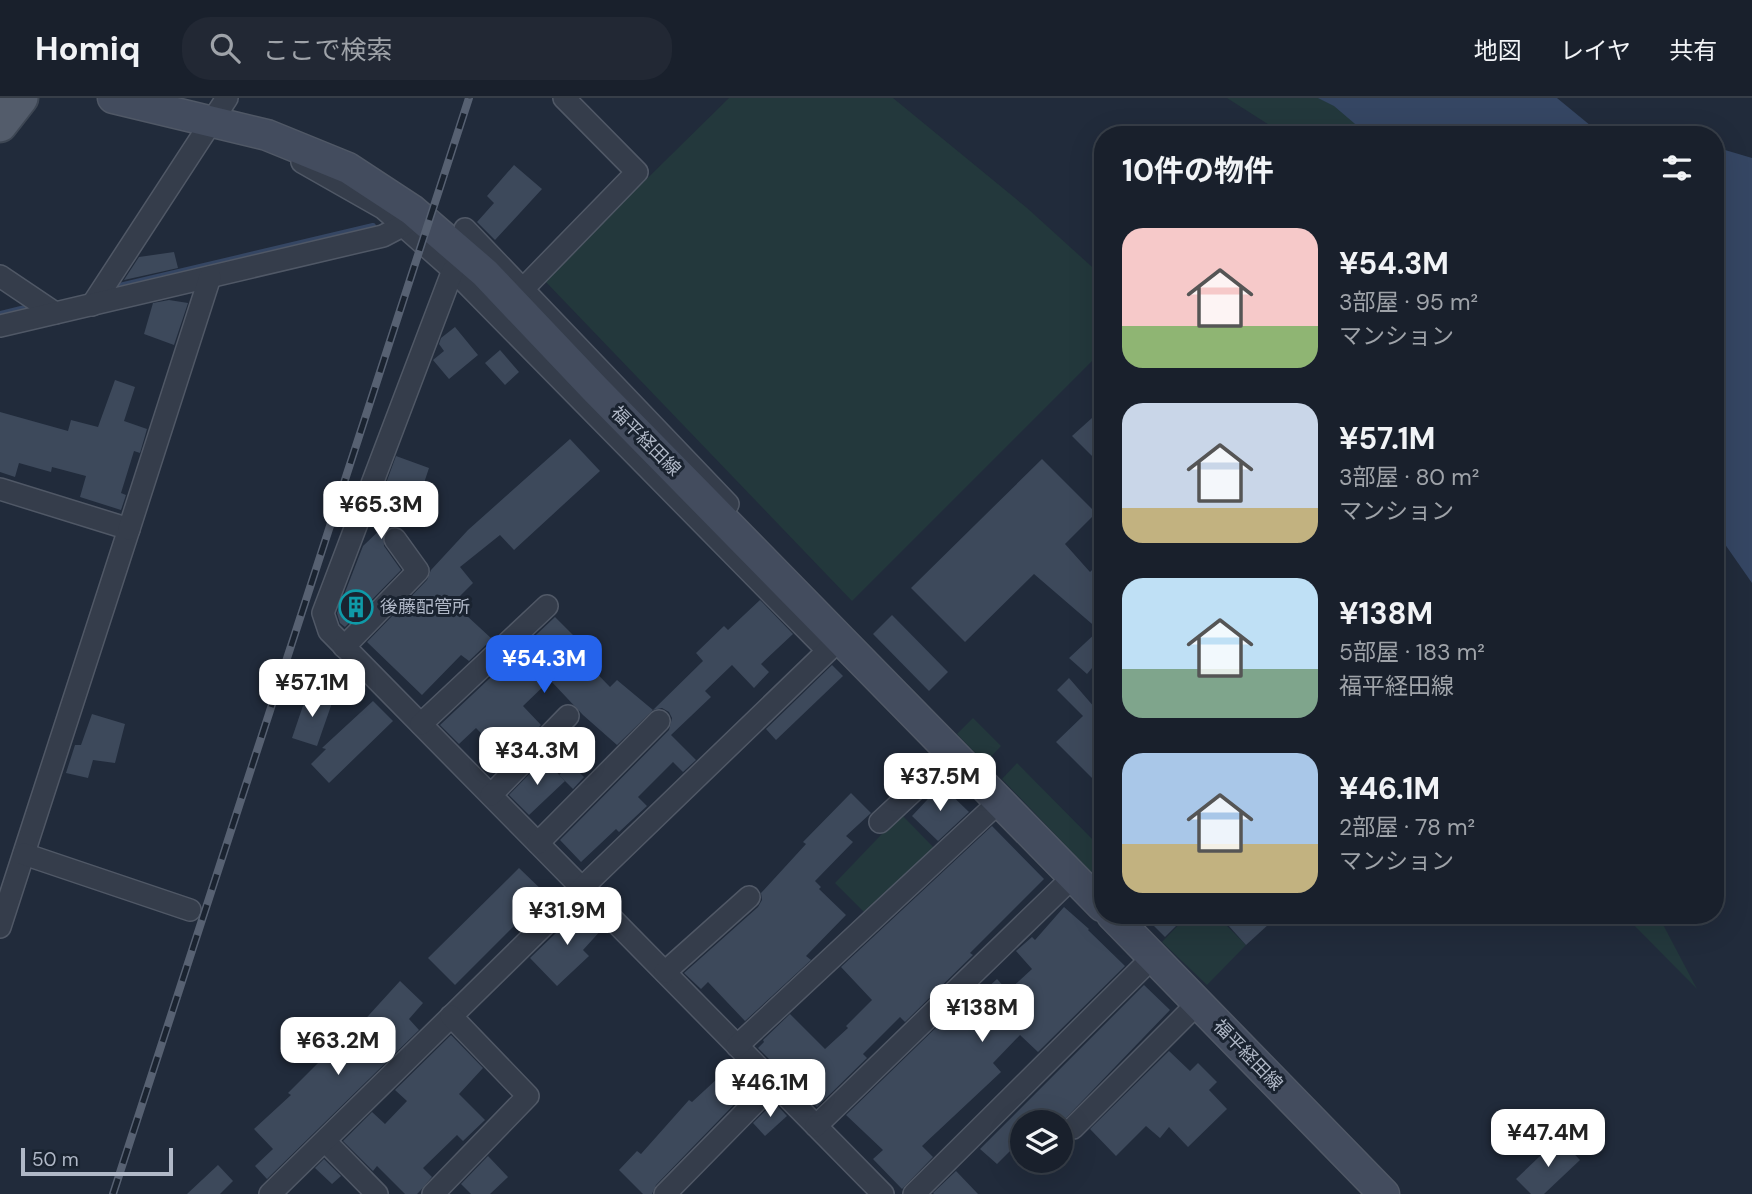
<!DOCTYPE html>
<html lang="ja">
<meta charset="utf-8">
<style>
:root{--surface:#19202c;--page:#222834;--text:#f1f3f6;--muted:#9fa3a9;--line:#373e48;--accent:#2563eb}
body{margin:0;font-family:"DM Sans","Noto Sans JP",sans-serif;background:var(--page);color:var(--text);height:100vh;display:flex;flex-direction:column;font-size:26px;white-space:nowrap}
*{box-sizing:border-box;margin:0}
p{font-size:23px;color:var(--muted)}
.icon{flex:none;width:38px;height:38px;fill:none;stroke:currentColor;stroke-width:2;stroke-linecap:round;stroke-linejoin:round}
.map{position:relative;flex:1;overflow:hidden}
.sheet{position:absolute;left:1094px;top:28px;width:630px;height:798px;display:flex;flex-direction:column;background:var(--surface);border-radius:28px;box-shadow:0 7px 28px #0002,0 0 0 2px var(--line)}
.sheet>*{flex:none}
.tools{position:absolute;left:1010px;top:1012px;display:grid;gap:14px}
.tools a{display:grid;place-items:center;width:63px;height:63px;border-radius:50%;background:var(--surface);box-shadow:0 7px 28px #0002,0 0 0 2px var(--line);font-size:35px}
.scale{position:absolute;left:21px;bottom:18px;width:152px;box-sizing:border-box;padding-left:7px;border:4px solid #b0b8c7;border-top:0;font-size:19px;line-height:24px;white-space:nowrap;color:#b0b8c7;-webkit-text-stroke:5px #1a2330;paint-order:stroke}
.price{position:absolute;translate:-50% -60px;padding:0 16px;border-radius:14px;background:#fff;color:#222;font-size:23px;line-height:46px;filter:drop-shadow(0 2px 4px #0008)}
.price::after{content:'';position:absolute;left:50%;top:42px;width:21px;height:16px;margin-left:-10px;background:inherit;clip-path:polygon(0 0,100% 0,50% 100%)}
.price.selected{background:var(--accent);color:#fff}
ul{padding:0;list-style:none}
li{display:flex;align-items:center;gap:21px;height:175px;padding:0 28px}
li span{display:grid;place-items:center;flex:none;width:196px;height:140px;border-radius:21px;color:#555}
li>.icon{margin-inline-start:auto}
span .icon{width:84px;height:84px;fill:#fffc;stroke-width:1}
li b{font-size:30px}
h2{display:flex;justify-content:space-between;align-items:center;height:84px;padding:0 28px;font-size:30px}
header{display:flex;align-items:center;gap:42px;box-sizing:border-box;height:98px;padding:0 35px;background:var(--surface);border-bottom:2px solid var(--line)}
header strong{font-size:33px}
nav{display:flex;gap:38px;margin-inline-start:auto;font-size:24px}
.search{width:490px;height:63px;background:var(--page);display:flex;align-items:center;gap:18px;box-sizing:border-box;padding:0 24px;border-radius:28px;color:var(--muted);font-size:26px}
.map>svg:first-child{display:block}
</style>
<header>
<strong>Homiq</strong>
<div class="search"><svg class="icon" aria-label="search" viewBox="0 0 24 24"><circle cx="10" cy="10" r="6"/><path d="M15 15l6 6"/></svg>ここで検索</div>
<nav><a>地図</a><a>レイヤ</a><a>共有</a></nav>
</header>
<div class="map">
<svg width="1752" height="1096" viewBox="0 0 1752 1096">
<rect width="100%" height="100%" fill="#212b3b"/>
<g fill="#23383c">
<polygon points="729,0 893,0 1027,110 1102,178 1102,253 852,503 544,182"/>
<polygon points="1227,0 1477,0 1497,37 1285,37"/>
<polygon points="973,620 1001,648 985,665 957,636"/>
<polygon points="1017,665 1102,751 1102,770 1094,777 1002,681"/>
<polygon points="901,716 935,751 868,818 835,785"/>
<polygon points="1188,817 1216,817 1246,847 1207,887 1162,844"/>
<polygon points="1624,817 1658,817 1697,891"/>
</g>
<g fill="#354663">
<polygon points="1318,0 1557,0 1602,37 1368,37 1334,8"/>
<polygon points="1715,49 1752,60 1752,485 1715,432"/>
</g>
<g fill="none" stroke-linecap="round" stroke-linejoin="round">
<g stroke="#354663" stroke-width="6">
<polyline points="111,190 373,128"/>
<polyline points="0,216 25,210"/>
</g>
</g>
<g fill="#3d495b">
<polygon points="514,67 542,91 495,142 477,124 494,105 487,98"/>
<polygon points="174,154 178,170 124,182 139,159"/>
<polygon points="169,202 188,205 174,247 144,236 153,205"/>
<polygon points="455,229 478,257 449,281 433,262 444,253 439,246 441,240"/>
<polygon points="500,252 519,274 505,287 485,265"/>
<polygon points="115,282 135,289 124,323 147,331 140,355 134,353 121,395 126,397 121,412 80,399 86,378 52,369 51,374 19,365 15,379 0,374 0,314 68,333 71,322 98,329"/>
<polygon points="1102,311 1102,368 1072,338"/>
<polygon points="570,341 600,373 514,452 500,437 460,469 473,485 453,505 492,541 469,563 461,557 422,597 367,544 427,482 431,472 468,432"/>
<polygon points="396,358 429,370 424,385 419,383 414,398 408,396 396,428 388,430 383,436 384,448 401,472 345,529 340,525 337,515 363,448 386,426 373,421"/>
<polygon points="1042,361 1096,415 1065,446 1090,474 1102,462 1102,558 1087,576 1069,560 1099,532 1034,476 965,544 911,490"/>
<polygon points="760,502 793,536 761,566 769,574 754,590 732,567 705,593 711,599 671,637 696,662 683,674 673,664 638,699 647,708 619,734 616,731 581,764 560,742 669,632 672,620 669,614 662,610 653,612 703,563 696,555 724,528 728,532"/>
<polygon points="892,517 948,574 929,593 873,536"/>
<polygon points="555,519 578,542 571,549 610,589 617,582 653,612 617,647 583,617 550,582 523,608 541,627 507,662 476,630 459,646 440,627"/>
<polygon points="832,567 843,578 776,642 766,631"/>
<polygon points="1069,580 1102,618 1102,690 1056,644 1083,618 1057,592"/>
<polygon points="308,593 333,602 317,648 292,640"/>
<polygon points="373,603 393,623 329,685 311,666 326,651 322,650"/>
<polygon points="92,616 125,626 115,665 93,662 88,680 66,675 75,647 81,647"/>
<polygon points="544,661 565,683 529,717 509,697"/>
<polygon points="571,666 584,679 573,691 559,677"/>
<polygon points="941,687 969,714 938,743 912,718"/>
<polygon points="851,695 871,715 846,738 853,744 815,783 821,789 819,791 846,817 806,858 811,862 745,923 708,884 701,891 684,875 758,809 762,802 761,795 806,746 803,744"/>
<polygon points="992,728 1044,781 970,855 973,857 905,924 900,919 863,956 867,960 817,1009 758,950 764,944 763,942 790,916 825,951 848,930 846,928 872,902 841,869"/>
<polygon points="519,770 546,796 455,887 428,860"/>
<polygon points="1064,809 1089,831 1088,832 1125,868 1038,954 1020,937 993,965 1001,974 922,1048 933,1059 902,1091 873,1061 883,1052 846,1017 947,919 951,923 997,881 1008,893 1032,871 1016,853 1032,839 1035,842"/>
<polygon points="582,810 603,830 583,852 589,858 557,888 530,860"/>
<polygon points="1143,817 1187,817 1165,839"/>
<polygon points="1219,817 1279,817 1246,847"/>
<polygon points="400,883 423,905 409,921 419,932 267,1081 255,1068 273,1051 254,1031 291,997 288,995 357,926 359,928"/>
<polygon points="1144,887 1170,912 1062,1024 1022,1024 1022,1060 1012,1051 997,1066 980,1051"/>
<polygon points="451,937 483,970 459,996 485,1022 463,1043 457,1037 423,1070 432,1079 420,1093 417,1096 405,1096 377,1068 373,1073 343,1043 372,1014 385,1026 407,1003 395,992"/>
<polygon points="1169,953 1190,973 1198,965 1217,984 1209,992 1227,1011 1188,1049 1169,1029 1160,1040 1146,1028 1116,1058 1090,1031"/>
<polygon points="731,968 751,989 656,1087 652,1096 643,1096 619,1072 637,1053 641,1056 689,1002 692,1004"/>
<polygon points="774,1004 787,1018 765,1038 753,1025"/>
<polygon points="1559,1040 1580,1062 1544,1096 1531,1096 1516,1081"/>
<polygon points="488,1058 508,1079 490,1096 471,1096 461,1086"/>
<polygon points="324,1061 341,1078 332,1086 315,1070"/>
<polygon points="218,1067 233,1083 220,1096 187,1096"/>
<polygon points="956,1073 978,1096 934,1096 933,1095"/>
</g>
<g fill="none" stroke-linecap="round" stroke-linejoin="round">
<defs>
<g id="street">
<polyline points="302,64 383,110 453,172 827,552"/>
<polyline points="465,131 728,406"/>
<polyline points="453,172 323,515 329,533 883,1096"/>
<polyline points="0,178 55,215"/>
<polyline points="523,191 637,74 564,0"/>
<polyline points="92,207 227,0"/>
<polyline points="0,228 383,138 404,127"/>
<polyline points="0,391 129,431 0,829"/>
<polyline points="129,431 210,179"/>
<polyline points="344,549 418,473 395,441"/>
<polyline points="421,626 547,508"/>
<polyline points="491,697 568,618"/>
<polyline points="880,724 954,655"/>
<polyline points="538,745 659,623"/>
<polyline points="24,756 190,812"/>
<polyline points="665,874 749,799"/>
<polyline points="737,948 1000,703"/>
<polyline points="816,1028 1074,778"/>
<polyline points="1073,1030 1198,905"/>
<polyline points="325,1043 377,1096"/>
<polyline points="270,1096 582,790 841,540"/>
<polyline points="433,1096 528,998 451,918"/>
<polyline points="665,1096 774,985"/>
<polyline points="914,1096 1153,859"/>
</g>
<g id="secondary">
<polyline points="113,0 267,37 348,70 412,112 485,175 595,291 1102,808"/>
<polyline points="1112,817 1384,1096"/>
</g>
<polyline id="primary" points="0,27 21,0"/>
</defs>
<use href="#street" stroke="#505866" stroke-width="24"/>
<use href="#secondary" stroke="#505866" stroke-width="33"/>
<use href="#primary" stroke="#3e4754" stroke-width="37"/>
<use href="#street" stroke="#353d4b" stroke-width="21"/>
<use href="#secondary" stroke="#434c5e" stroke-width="30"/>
<use href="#primary" stroke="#535c6b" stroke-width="33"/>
<defs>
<polyline id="rail" points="113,1096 469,0"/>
</defs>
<use href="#rail" stroke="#576172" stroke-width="8"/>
<use href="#rail" stroke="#1a2330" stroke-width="5" stroke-dasharray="16" stroke-linecap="butt"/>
</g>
<defs>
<symbol id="building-ring" viewBox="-11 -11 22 22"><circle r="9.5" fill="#1a2330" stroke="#0f9aa8" stroke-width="1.5"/><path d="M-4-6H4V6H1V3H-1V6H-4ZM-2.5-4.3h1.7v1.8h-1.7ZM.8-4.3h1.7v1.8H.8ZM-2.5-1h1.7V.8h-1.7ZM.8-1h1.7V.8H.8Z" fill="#0f9aa8"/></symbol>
</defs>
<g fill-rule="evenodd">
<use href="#building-ring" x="337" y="490" width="38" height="38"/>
</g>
<g text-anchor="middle" stroke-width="6" stroke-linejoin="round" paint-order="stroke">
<g font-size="18" fill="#b0b8c7" stroke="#1a2330">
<text transform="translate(646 343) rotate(45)" y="6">福平経田線</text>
<text transform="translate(1248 957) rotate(46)" y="6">福平経田線</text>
</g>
<g font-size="18" fill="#b0b8c7" stroke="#1a2330" text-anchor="start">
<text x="380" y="515">後藤配管所</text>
</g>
</g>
</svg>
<div class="tools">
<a><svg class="icon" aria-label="layers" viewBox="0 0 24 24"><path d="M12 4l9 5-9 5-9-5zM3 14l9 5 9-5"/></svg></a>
</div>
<div class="scale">50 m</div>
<b class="price" style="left:381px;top:443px">¥65.3M</b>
<b class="price selected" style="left:544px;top:597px">¥54.3M</b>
<b class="price" style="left:312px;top:621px">¥57.1M</b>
<b class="price" style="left:537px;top:689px">¥34.3M</b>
<b class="price" style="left:940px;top:715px">¥37.5M</b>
<b class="price" style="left:567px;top:849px">¥31.9M</b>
<b class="price" style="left:982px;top:946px">¥138M</b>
<b class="price" style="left:338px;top:979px">¥63.2M</b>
<b class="price" style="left:770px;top:1021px">¥46.1M</b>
<b class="price" style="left:1548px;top:1071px">¥47.4M</b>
<section class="sheet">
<h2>10件の物件<svg class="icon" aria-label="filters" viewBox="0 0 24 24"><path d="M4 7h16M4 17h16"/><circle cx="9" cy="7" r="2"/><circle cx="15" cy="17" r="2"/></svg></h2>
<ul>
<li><span style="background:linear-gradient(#f6c9c9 70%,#8fb573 0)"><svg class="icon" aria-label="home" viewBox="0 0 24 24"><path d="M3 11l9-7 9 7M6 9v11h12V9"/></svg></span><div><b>¥54.3M</b><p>3部屋 · 95 m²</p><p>マンション</p></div></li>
<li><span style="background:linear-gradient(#c9d6e8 75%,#c2b280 0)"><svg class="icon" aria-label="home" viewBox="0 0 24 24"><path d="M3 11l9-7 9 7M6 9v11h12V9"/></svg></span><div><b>¥57.1M</b><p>3部屋 · 80 m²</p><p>マンション</p></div></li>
<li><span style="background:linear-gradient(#bfe0f5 65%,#7fa58c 0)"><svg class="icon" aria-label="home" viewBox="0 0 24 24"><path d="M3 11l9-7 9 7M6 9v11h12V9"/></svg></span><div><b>¥138M</b><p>5部屋 · 183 m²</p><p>福平経田線</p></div></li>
<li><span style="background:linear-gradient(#a9c7e8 65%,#c2b280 0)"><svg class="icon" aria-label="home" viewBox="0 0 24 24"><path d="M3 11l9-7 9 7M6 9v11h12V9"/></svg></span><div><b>¥46.1M</b><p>2部屋 · 78 m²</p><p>マンション</p></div></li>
</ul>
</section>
</div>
